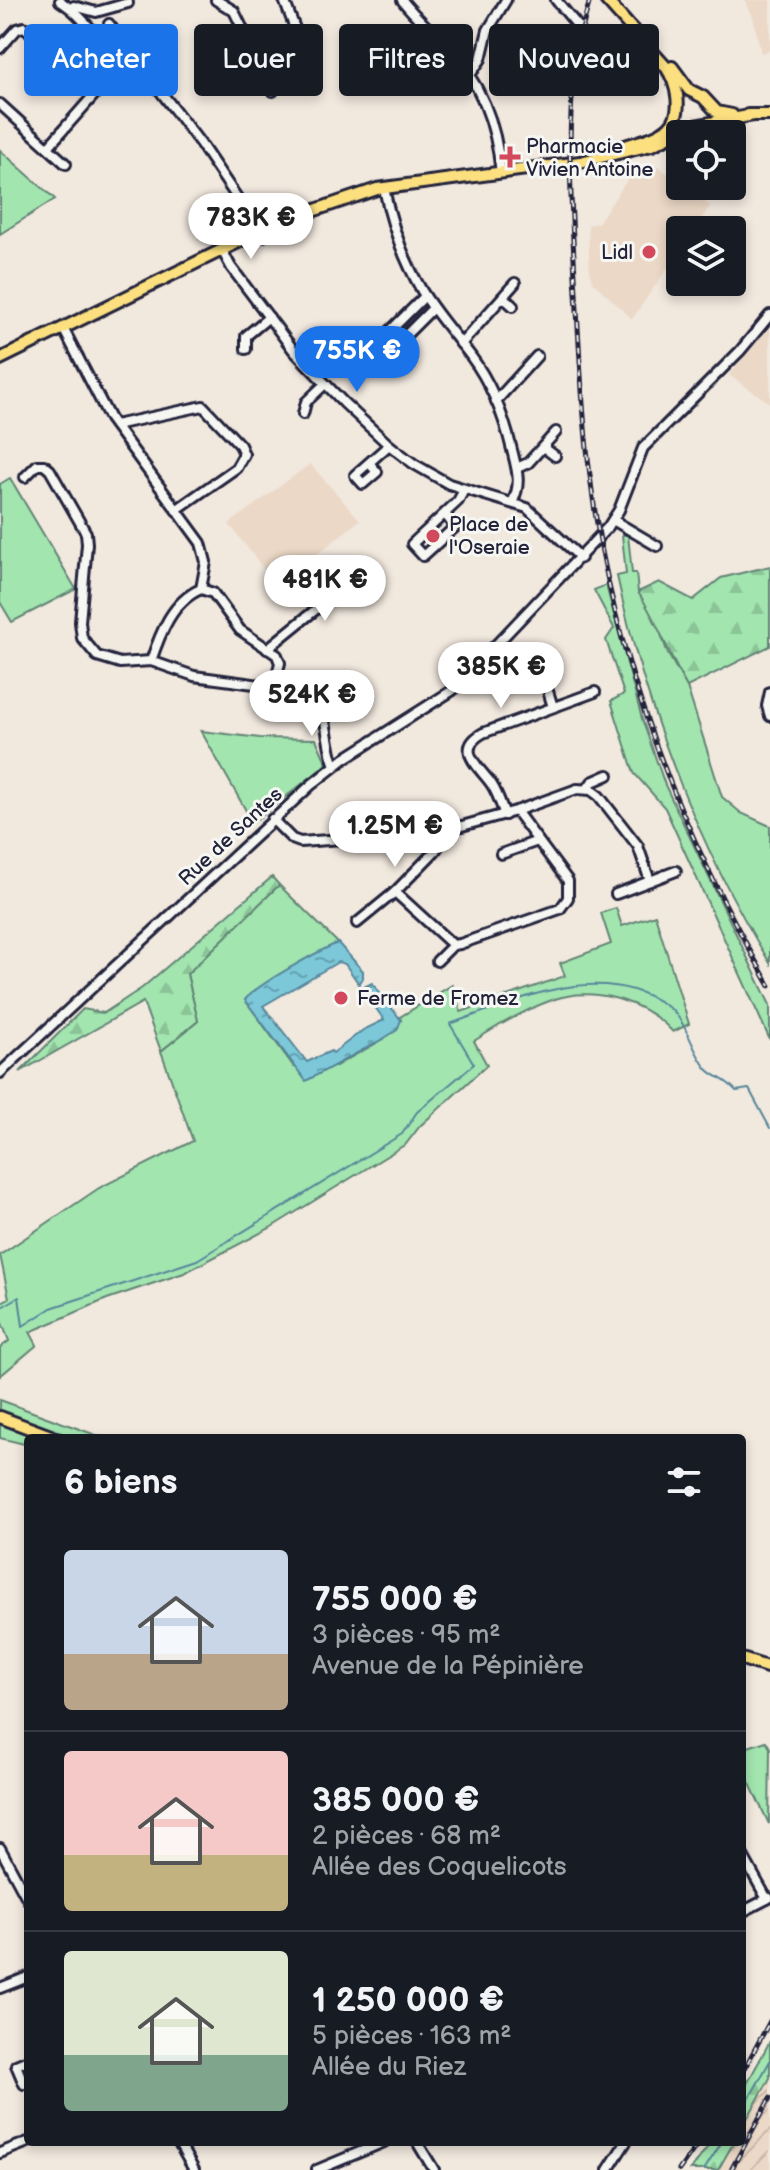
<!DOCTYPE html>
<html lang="fr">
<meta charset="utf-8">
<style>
:root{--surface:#171b24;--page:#20242c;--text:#f1f3f6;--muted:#9ea1a6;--line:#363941;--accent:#1a73e8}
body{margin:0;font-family:"Balsamiq Sans",sans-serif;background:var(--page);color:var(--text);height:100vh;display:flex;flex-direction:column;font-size:30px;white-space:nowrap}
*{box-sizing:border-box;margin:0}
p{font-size:26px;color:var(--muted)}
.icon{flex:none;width:44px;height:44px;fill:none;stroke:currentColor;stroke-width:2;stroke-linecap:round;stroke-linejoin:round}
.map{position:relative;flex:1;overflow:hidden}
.drawer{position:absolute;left:24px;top:1434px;width:722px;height:712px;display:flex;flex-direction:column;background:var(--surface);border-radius:8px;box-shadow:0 4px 12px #0003}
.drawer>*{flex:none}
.top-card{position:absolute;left:24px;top:24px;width:722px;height:72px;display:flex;gap:16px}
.tools{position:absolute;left:666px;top:120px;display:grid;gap:16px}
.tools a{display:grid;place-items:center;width:80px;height:80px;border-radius:8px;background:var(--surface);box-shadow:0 4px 12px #0003;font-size:40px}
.price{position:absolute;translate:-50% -68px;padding:0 18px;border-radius:28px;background:#fff;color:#222;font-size:26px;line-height:52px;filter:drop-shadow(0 2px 4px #0008)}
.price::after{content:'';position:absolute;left:50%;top:48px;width:24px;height:18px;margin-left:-12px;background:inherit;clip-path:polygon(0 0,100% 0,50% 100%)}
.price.current{background:var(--accent);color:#fff}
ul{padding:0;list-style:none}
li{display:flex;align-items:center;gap:24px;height:200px;padding:0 40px}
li+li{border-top:2px solid var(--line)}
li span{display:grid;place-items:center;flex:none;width:224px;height:160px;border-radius:8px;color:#555}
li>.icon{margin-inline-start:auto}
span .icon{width:96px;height:96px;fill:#fffc;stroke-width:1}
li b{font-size:34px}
h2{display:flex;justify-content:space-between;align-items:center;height:96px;padding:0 40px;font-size:34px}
.tag{padding:0 28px;border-radius:8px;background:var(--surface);box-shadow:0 4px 12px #0003;font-size:28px;line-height:72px}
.tag.current{background:var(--accent);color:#fff}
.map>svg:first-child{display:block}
</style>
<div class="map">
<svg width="770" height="2170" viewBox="0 0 770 2170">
<defs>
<pattern id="industrial-furrows" width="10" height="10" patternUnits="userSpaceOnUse" patternTransform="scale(2)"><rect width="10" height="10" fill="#ebd8c6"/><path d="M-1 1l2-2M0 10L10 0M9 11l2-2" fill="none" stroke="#c9b9ab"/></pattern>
<pattern id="forest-firs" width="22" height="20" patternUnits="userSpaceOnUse" patternTransform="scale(2)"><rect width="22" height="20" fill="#a2e5af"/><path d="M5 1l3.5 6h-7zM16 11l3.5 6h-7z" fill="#8bc497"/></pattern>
<pattern id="water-ripples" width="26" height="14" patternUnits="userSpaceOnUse" patternTransform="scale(2)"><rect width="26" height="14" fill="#7bc8d9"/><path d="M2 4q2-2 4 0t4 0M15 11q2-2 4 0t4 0" fill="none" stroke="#64a2b1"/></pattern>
</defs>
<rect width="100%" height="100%" fill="#f1e8de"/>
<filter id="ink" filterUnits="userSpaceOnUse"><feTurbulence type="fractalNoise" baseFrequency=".0125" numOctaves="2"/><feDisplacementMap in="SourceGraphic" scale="16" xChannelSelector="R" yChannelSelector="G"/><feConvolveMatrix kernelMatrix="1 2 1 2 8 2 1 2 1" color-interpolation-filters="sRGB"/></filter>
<g filter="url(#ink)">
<g fill="#ebd8c6">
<polygon points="745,0 770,0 770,50 761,53 753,17"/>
<polygon points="658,166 680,183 680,186 684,186 710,206 694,230 680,230 680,250 632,319 593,282 590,272 588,225 598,223 636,167"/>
<polygon points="770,327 770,403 729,375"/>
<polygon points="310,464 360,520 277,586 229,524"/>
</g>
<polygon fill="url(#industrial-furrows)" points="770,2078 770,2170 718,2170 734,2142 742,2142 742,2128"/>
<g fill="#a2e5af" stroke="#628475" stroke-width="2">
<polygon points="0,150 55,199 0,234"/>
<polygon points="10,478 76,589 12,622 0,602 0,484"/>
<path d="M622,535H628L632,573H636L638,592L655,617L668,654L687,687L722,797L741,813L770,826V963C698,846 646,711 617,576L626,574Z"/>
<polygon points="606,585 642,719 665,785 770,1005 770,1040 665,808 634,773 611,701 624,694 606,640 614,628 594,590"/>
<polygon points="201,731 260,738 316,739 327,764 253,823"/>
<path d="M279,885L338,943L262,986L245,1000L294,1067L336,1066L341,1063L375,1044L401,1020L400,1017L452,985L461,1012L565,976L560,963L611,944L601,913L616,908L622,926L655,915L689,1024L673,1032C644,1001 593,985 552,1000C524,1010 499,1025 474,1041L487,1065L420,1126L406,1144L270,1228L184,1273L107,1299L30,1332L37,1345L0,1376V1348L9,1341L0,1318V1303L9,1298L0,1255L99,1188L193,1141L161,1051L198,1021L187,974Z"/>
<polygon points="0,1400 104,1438 28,1438 28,1445 0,1438"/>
<polygon points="766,1741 770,1748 769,1824 742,1767 742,1749"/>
</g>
<g fill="url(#forest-firs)" stroke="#628475" stroke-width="2">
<path d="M770,566V646L687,687C669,655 658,622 638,592L659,582L693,600L721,578Z"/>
<polygon points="272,877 279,885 187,974 198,1021 161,1051 143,1002 20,1072 83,1009 104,1013 142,988"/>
<polygon points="770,2041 770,2078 742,2128 742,2093"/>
<polygon points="711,2142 734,2142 718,2170 691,2170"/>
</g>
<path fill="url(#water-ripples)" stroke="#57869a" stroke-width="2" d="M338,943L363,971V978L359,984L345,964L338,962L263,1006L307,1062L331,1051L333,1053L363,1030L384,1020L362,988L372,983L401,1020L397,1030L383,1039L306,1081L245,1000C254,986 320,950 338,943Z"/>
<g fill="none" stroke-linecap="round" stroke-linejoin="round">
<g stroke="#57869a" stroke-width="2">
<path d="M0,1308L19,1297L23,1326L51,1308L197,1260L402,1134L417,1112L474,1064L450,1024C518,1000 601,959 668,1007C688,1021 691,1051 707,1069C715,1078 726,1078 736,1091L749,1089L770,1128"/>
<polyline points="742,2111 770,2061"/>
<polyline points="704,2170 722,2142"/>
</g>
<defs>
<g id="minor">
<polyline points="216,0 234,11 273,91"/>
<polyline points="284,0 303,49"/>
<path d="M402,0C415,17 431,30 445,45C481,82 496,123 501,173"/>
<polyline points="556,0 577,25"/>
<path d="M60,1C75,11 79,16 90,28C96,35 112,37 120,44"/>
<polyline points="74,6 96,12 128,3"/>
<polyline points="109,24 200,143 263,236"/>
<polyline points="0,48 17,29 24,27 65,61 92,30"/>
<polyline points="470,75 481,59 488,30 506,0"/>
<polyline points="0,104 66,164"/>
<polyline points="48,147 94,95 91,85 65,61"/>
<path d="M384,188C391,224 404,260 422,291C436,314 454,334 470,355C491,383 504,416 512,450C517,470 522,484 512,503"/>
<polyline points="222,250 231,267 295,352 344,403 389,445 414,464 449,484 527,508 581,558"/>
<polyline points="425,296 377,344 387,354 433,308"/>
<polyline points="503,297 513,306"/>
<polyline points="63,328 110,419 201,543 206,562 201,589"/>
<polyline points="461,344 515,283"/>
<polyline points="246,349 246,336 269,317"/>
<polyline points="496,401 537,356"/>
<polyline points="303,414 306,402 325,384"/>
<polyline points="115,425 203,406 240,445 244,454 236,468 176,510"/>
<polyline points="543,447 555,456"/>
<polyline points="369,463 377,472 363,484 355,475 389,445"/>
<polyline points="517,468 528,463 556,432"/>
<path d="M25,477L37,465H44L50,470L86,533L87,544L80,622L82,638L97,656L120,663L151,661L194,676L306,691C331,706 324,742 335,765"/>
<polyline points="445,514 455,527 423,556 412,544 458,501 464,490"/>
<polyline points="613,520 657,546"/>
<polyline points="201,589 213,593 240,630 277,655 280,663 274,686"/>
<polyline points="267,649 362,572"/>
<path d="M151,661C160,634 172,601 201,589"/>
<polyline points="546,685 553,707"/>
<polyline points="770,692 767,706 770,716"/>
<polyline points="587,789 592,782 608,775"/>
<path d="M505,815C501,805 498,794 492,785C481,768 453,750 483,733L595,692"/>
<polyline points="272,819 292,839 300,842 414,834 451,829 516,811 577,789 591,790 599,796 638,846 650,881 616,894"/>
<polyline points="501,854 538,841"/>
<polyline points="650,881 676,871"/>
<polyline points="395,892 453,945 460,944 560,909 568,898 568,881 516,811"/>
<polyline points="357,923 395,892 435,851 450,829"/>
<polyline points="437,961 453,945"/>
<polyline points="0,1073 311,785 344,759 453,690 608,527 619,510 643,448 740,351 770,315"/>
<polyline points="0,1848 28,1900"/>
<polyline points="742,1854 767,1899"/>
<polyline points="742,1912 769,1898"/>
<polyline points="0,1988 28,1977"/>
<polyline points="28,2060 16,2065 24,2084 28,2082"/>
<polyline points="178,2142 194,2170"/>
<polyline points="417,2142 434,2170"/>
<polyline points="0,2153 28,2142"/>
<polyline points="317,2170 384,2142"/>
<polyline points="608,2170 626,2142"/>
</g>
<g id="major">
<path d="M606,0L666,67C676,82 685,112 669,127C658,138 637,142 622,147"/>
<polyline points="672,67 689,90 703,97 717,112 732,115"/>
<polyline points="748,115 770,115"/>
<polyline points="0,359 277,223 377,189 580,162 652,145 688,127 754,115"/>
<polyline points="0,1417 56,1438"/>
<polyline points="742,1659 770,1668"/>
</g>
</defs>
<use href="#minor" stroke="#22223b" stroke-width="14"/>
<use href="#major" stroke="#22223b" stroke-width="16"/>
<use href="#minor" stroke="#f6f6f2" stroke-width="8"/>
<use href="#major" stroke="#fce080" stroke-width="10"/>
<defs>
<g id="rail">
<path d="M590,0C562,91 570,183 575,276C580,357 583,438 596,518C623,684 685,840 770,986"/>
<polyline points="742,2073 770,2021"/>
<polyline points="679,2170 699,2142"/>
<polyline points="731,2170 770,2098"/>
</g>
</defs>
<use href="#rail" stroke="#22223b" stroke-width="5"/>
<use href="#rail" stroke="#f6f6f2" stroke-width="2" stroke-dasharray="6" stroke-linecap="butt"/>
</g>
</g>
<g fill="#d1495b" stroke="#f6f6f2" stroke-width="3">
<path d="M506 145h8v8h8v8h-8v8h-8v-8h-8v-8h8z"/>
<circle cx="649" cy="252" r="8"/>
<circle cx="433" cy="536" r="8"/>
<circle cx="341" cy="998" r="8"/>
</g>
<g text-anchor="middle" stroke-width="6" stroke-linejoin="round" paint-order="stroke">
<g font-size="20" fill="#22223b" stroke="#f6f6f2" text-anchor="start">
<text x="526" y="153">Pharmacie<tspan x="526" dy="23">Vivien Antoine</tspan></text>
<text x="633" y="259" text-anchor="end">Lidl</text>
<text x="449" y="531">Place de<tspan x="449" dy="23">l'Oseraie</tspan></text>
<text x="357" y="1005">Ferme de Fromez</text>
</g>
<g font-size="20" fill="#22223b" stroke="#f6f6f2">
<text transform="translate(230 836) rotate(-43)" y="7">Rue de Santes</text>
</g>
</g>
</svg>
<div class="tools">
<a><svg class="icon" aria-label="locate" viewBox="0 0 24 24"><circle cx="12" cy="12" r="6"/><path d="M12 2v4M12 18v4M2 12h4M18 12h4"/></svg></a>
<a><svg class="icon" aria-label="layers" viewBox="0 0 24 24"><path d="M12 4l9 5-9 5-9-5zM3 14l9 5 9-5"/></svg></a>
</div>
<b class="price" style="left:251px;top:261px">783K €</b>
<b class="price current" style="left:357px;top:394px">755K €</b>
<b class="price" style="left:325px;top:623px">481K €</b>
<b class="price" style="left:501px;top:710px">385K €</b>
<b class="price" style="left:312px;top:738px">524K €</b>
<b class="price" style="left:395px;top:869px">1.25M €</b>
<div class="top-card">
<a class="tag current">Acheter</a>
<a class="tag">Louer</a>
<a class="tag">Filtres</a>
<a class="tag">Nouveau</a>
</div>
<section class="drawer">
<h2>6 biens<svg class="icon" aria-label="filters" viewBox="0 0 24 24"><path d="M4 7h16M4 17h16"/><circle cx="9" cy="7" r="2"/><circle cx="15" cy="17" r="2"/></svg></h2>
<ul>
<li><span style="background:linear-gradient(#c9d6e8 65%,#b9a48a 0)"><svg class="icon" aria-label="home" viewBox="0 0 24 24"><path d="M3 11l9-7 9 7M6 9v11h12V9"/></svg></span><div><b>755 000 €</b><p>3 pièces · 95 m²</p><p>Avenue de la Pépinière</p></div></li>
<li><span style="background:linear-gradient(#f6c9c9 65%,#c2b280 0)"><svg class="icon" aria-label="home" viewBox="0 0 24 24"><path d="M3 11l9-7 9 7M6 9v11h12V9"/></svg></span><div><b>385 000 €</b><p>2 pièces · 68 m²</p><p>Allée des Coquelicots</p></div></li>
<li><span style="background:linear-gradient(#dfe7d0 65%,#7fa58c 0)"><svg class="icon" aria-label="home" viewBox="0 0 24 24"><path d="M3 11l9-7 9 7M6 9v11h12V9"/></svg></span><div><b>1 250 000 €</b><p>5 pièces · 163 m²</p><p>Allée du Riez</p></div></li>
</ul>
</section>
</div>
